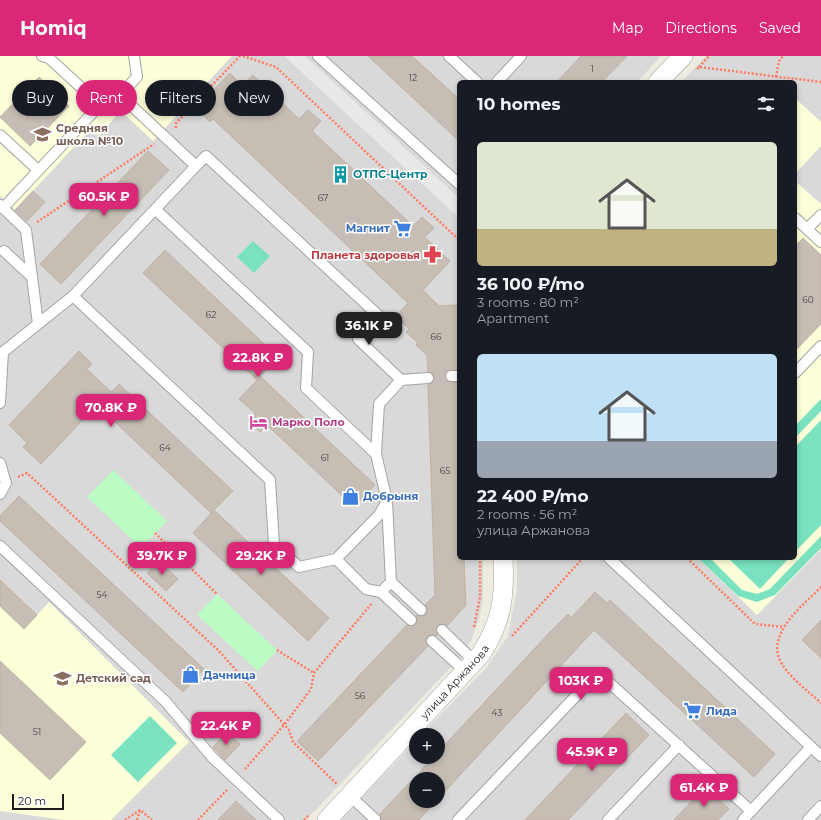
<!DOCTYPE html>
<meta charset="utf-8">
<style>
:root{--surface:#171b24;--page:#242831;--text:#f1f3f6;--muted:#9ea1a6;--accent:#db2777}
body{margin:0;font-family:Montserrat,sans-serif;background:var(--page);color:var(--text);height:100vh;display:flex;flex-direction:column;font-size:15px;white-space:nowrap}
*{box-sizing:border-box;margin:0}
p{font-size:13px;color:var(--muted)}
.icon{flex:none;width:22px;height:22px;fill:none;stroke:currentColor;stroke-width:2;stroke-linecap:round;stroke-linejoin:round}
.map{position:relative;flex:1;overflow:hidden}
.panel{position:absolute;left:457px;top:24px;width:340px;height:480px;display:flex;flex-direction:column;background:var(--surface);border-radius:6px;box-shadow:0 2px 6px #0003}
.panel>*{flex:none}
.top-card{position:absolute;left:12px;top:24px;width:380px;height:36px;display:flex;gap:8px}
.tools{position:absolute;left:409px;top:672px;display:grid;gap:8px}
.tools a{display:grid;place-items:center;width:36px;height:36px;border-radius:50%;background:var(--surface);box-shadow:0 2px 6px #0003;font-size:20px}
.scale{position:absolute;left:12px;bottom:10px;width:52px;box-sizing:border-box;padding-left:4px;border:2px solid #1c1c1c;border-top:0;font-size:11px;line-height:14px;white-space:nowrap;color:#1c1c1c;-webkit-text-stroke:3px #fff;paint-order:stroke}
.price{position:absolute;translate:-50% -34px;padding:0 9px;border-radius:8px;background:var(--accent);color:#fff;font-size:13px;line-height:26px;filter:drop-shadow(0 1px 2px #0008)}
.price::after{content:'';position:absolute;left:50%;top:24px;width:12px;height:9px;margin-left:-6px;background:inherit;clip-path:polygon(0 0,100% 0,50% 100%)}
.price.on{background:#222;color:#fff}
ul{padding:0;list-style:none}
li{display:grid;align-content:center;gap:8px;height:212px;padding:0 20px}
li span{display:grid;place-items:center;height:124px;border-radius:6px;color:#555}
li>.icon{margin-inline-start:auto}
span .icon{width:72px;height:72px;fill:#fffc;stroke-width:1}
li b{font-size:17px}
h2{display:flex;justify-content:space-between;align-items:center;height:48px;padding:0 20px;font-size:17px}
.chip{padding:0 14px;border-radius:18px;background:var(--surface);box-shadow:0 2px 6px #0003;font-size:14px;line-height:36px}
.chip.on{background:var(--accent);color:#fff}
header{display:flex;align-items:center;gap:24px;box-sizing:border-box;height:56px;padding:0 20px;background:var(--accent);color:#fff}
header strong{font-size:19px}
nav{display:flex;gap:22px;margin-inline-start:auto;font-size:14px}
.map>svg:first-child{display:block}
</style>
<header>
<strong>Homiq</strong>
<nav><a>Map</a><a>Directions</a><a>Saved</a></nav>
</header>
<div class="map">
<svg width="821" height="764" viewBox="0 0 821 764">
<rect width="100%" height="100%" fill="#eeebe1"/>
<g fill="#dad9d9" fill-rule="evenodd">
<polygon points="0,0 661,0 637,26 459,26 459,502 483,502 483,541 479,564 467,594 306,764 0,764"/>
<path d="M706,0H821V764H340L416,685V701H438V679H421L487,611L508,580L517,534V502H795V26H681ZM416,723H438V745H416Z"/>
</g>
<g fill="#fdffd9">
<polygon points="0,0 232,0 153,85 121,55 99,79 87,77 15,154 0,140"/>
<polygon points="795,42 821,66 821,90 795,118"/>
<polygon points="795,125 821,148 821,493 757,559 698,502 795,502"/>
<polygon points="0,524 37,559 49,546 189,686 111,764 64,764 0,755"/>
</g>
<g fill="#bbfcc4">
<polygon points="113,414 167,465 141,492 87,441"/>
<polygon points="217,538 277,594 258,615 197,559"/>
</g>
<g fill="#7ae2c0">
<polygon points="253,185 270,200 254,217 237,201"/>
<polygon points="821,343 821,355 795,382 795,370"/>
<polygon points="821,364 821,469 795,496 795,391"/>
<polygon points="821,480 821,492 775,539 757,546 738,540 698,502 710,502 742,534 757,538 770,533"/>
<polygon points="728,502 789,502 760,533"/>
<polygon points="150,660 177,687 138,726 111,699"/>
</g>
<polygon fill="#e8e8e8" points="284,0 305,0 459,142 459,162"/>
<g fill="#c6bdb4" stroke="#c0b2a3">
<polygon points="368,0 412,0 459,43 459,85"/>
<polygon points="581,0 627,0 602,26 557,26"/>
<polygon points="230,17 242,29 253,19 299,63 308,54 321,65 312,75 413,170 422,161 434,172 425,181 450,205 423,234 439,250 459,249 459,314 448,314 445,320 448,326 459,326 459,502 464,502 466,549 447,570 441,568 437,570 436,575 438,579 428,580 426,584 428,590 318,705 297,685 407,569 410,570 415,569 417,565 416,559 420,560 425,559 427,555 425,549 435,539 428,329 434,325 434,321 431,316 428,316 427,299 416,289 418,287 406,276 409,273 396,260 408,247 213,63 210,66 196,52"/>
<polygon points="39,21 69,50 30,90 0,61"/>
<polygon points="148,95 169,114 61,228 40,208"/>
<polygon points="33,135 45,146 27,165 15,154"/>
<polygon points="803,182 821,199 821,268 795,295 795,190"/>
<polygon points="165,194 278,301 260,320 375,429 354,451 267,369 260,376 248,365 255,357 239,343 257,324 143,217"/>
<polygon points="79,295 92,308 87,313 111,336 119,328 233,435 211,457 97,349 41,408 23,391 27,387 9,369"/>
<polygon points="19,440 204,613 183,636 0,465 0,460"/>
<polygon points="214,454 329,562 308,585 193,477"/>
<polygon points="159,505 178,523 166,535 147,517"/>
<polygon points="0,524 37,559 24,573 0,550"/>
<polygon points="595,536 607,547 610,544 775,698 754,721 594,574 438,743 438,723 416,723 416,745 436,745 419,764 381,764 380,758 427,708 419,701 438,701 438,696 550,576 568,558 571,562"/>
<polygon points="821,564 821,602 802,584"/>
<polygon points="0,605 86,686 50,724 0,677"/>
<polygon points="626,657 649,679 568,764 525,764"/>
<polygon points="227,676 240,688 225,704 213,691"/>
<polygon points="705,731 729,753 718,764 674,764"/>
<polygon points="236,745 256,764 218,764"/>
</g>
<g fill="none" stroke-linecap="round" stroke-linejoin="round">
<defs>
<g id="lane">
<polyline points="134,0 137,21 120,39 196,110 206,100 379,260 358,283 401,324 379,348 376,398 387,445 379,459 336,503 299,511 274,488 270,424 73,240 196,110"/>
<polyline points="318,0 459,128"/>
<polyline points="449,0 477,26"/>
<polyline points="497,26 521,0"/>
<polyline points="100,49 120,39"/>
<polyline points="0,79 38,114"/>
<polyline points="0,149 26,174 38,268"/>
<polyline points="3,152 100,49 49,2 42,0"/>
<polyline points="156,154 308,296 306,332 376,398"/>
<polyline points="795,162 821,186"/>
<polyline points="807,173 821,159"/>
<polyline points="4,195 32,221"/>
<polyline points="795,317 821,290"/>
<polyline points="451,320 459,320"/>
<polyline points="401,324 428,322"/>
<polyline points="0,347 3,296 73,240"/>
<polyline points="0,407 6,427 0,438"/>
<polyline points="0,490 166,646 212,701 279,764"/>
<polyline points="609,502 821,700"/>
<polyline points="336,503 366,533 381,536 391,526 387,445"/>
<polyline points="391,526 421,554"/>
<polyline points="381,536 411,564"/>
<polyline points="442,574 475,606"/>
<polyline points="432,585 466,616"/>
<polyline points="350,740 375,763"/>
<polyline points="458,764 593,622 604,622 751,755 811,691"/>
<polyline points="608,764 679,689"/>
<polyline points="743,764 751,755"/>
<polyline points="808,764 821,750"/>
</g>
<g id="street">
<polyline points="658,26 683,0"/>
<path id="s1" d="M327,764L481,598C502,565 505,541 503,502"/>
</g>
</defs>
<use href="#lane" stroke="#a3a3a3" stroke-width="12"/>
<use href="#street" stroke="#a3a3a3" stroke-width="20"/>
<g stroke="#ff7b61" stroke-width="2.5" stroke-dasharray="2 2" stroke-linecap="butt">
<polyline points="243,0 276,11 459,184"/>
<polyline points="699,11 709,0"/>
<polyline points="697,13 699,11 821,26"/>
<polyline points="776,21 779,5 783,0"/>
<polyline points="176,72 176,67 240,0"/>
<polyline points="37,166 154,88"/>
<polyline points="18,421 27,417 218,594 289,674 293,686 337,728"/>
<polyline points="155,477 217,538"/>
<polyline points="687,502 755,568 784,571"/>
<path d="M821,531C805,548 769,574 779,602C784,617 809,636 821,647"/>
<polyline points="474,571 480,541 480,502"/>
<polyline points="512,580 583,502"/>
<polyline points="277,594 314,617"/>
<polyline points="245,713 284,669 311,633 314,617 372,547"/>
<polyline points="125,764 140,754 152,764"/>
<polyline points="137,764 140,754"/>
<polyline points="198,764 227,734"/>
<polyline points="304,764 309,759"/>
</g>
<use href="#lane" stroke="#fff" stroke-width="10"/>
<use href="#street" stroke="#fff" stroke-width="19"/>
</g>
<defs>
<symbol id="school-bare" viewBox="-9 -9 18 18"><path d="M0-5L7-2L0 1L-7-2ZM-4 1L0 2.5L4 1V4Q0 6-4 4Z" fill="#8d6e63" stroke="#fff" stroke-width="2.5" paint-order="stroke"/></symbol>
<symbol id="building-bare" viewBox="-9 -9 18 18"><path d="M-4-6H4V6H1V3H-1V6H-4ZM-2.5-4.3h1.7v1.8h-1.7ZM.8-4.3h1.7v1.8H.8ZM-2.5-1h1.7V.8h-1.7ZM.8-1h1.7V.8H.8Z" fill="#0f9aa8" stroke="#fff" stroke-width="2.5" paint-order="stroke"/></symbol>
<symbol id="supermarket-bare" viewBox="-9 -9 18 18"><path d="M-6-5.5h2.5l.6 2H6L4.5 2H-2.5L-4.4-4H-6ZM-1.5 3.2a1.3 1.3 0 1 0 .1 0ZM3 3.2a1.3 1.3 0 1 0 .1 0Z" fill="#3f7fe0" stroke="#fff" stroke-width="2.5" paint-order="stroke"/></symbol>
<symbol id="pharmacy-bare" viewBox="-9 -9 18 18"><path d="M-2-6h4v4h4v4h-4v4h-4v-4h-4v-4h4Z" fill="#e0444e" stroke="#fff" stroke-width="2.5" paint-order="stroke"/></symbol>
<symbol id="hotel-bare" viewBox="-9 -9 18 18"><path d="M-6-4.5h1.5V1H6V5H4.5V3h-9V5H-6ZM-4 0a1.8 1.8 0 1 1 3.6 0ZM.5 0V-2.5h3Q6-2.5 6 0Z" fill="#d1479c" stroke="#fff" stroke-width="2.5" paint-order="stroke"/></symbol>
<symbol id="shop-bare" viewBox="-9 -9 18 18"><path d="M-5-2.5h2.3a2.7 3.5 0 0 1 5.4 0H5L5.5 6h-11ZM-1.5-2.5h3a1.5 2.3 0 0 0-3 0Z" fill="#3f7fe0" stroke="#fff" stroke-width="2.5" paint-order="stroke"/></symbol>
</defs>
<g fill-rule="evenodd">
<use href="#school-bare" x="30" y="66" width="25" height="25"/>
<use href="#building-bare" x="328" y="106" width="25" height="25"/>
<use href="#supermarket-bare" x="390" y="160" width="25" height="25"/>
<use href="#pharmacy-bare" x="420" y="186" width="25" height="25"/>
<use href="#hotel-bare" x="246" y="354" width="25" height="25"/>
<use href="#shop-bare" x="338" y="428" width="25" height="25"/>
<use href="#shop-bare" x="178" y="606" width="25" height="25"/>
<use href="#school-bare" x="50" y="610" width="25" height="25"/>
<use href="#supermarket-bare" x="680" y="642" width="25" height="25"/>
</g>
<g text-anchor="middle" stroke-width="3" stroke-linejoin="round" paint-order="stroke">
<g font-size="9" fill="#464442">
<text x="592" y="16">1</text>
<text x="413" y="25">12</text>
<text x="323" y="145">67</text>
<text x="808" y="247">60</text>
<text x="211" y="262">62</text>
<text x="436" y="284">66</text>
<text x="165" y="395">64</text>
<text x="325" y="405">61</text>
<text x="445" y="418">65</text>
<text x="102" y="542">54</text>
<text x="360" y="643">56</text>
<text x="497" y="660">43</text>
<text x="37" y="679">51</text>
</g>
<g font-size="11" font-weight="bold" fill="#785e54" stroke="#fff" text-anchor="start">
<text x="56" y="76">Средняя<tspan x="56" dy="13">школа №10</tspan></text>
<text x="76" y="626">Детский сад</text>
</g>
<g font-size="11" font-weight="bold" fill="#0d838f" stroke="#fff" text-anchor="start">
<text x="353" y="122">ОТПС-Центр</text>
</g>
<g font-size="11" font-weight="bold" fill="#366cbe" stroke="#fff" text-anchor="start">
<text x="390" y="176" text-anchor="end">Магнит</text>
<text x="363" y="444">Добрыня</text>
<text x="203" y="623">Дачница</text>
<text x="706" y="659">Лида</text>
</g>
<g font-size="11" font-weight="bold" fill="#be3a42" stroke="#fff" text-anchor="end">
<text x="420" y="203">Планета здоровья</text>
</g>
<g font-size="11" font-weight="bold" fill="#b23c85" stroke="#fff" text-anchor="start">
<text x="272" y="370">Марко Поло</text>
</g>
<g font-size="11" fill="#1c1c1c" stroke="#fff">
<text dy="4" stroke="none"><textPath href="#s1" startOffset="188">улица Аржанова</textPath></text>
</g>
</g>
</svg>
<div class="tools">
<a>+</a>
<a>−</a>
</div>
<div class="scale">20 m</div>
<b class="price" style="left:104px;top:161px">60.5K ₽</b>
<b class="price on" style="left:369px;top:290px">36.1K ₽</b>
<b class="price" style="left:258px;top:322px">22.8K ₽</b>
<b class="price" style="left:111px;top:372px">70.8K ₽</b>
<b class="price" style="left:162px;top:520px">39.7K ₽</b>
<b class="price" style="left:261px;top:520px">29.2K ₽</b>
<b class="price" style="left:581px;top:645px">103K ₽</b>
<b class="price" style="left:226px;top:690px">22.4K ₽</b>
<b class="price" style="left:592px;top:716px">45.9K ₽</b>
<b class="price" style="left:704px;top:752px">61.4K ₽</b>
<div class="top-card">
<a class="chip">Buy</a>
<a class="chip on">Rent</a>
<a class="chip">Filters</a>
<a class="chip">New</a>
</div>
<section class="panel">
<h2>10 homes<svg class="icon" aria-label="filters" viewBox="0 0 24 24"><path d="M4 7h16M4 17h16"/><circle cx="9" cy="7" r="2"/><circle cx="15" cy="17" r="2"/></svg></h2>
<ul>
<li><span style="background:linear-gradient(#dfe7d0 70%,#c2b280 0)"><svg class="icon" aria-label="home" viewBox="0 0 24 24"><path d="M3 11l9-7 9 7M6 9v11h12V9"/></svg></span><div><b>36 100 ₽/mo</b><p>3 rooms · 80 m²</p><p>Apartment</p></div></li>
<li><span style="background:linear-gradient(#bfe0f5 70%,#9aa5b1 0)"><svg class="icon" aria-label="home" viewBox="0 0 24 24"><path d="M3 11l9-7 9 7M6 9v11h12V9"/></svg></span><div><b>22 400 ₽/mo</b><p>2 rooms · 56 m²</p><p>улица Аржанова</p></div></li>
</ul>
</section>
</div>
